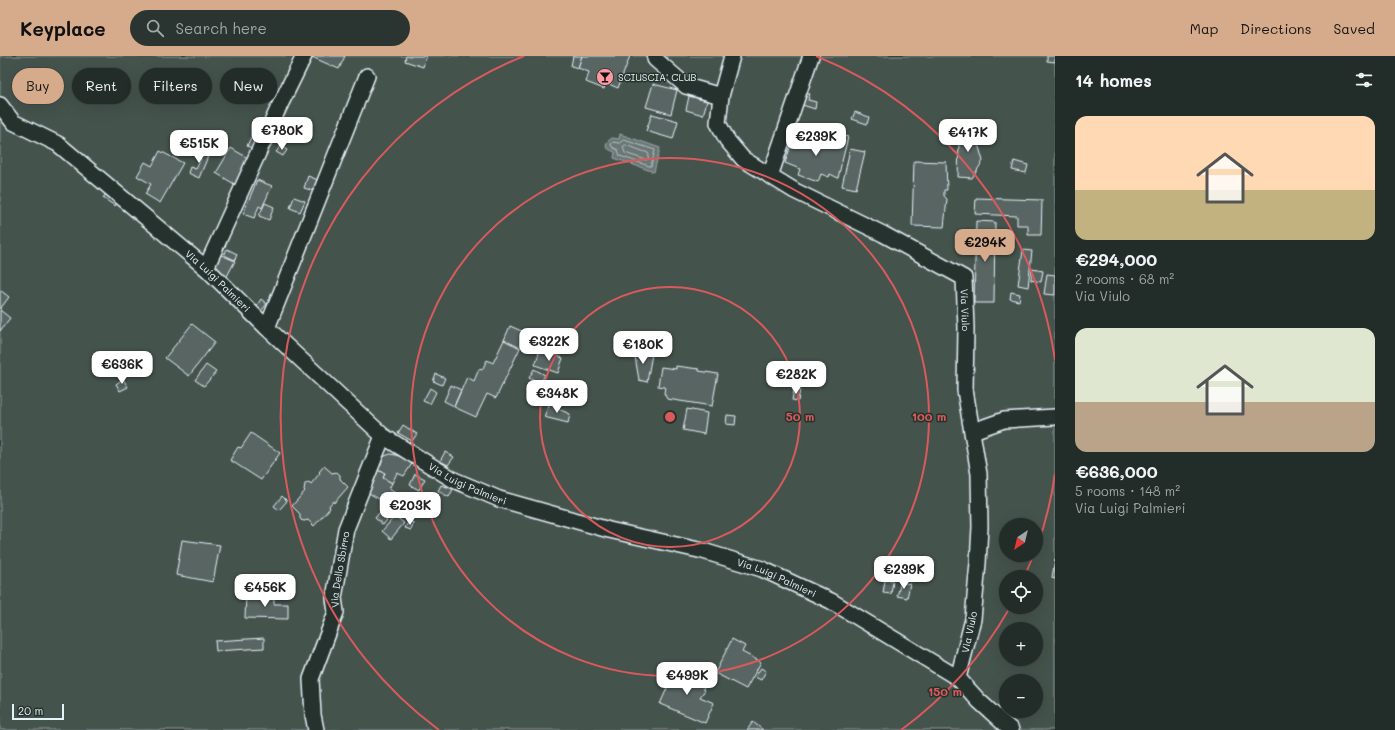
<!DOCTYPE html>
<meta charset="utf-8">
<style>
:root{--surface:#222c28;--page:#2a3430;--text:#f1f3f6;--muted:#a2a7a8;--line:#3f4845;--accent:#d6ab8b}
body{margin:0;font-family:Mali,sans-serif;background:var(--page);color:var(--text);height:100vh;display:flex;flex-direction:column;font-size:15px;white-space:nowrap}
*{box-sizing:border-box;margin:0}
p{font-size:13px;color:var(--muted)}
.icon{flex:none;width:22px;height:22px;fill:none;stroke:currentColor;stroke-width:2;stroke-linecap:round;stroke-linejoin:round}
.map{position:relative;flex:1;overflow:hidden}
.details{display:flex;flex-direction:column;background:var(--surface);width:340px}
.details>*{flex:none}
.guide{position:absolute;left:12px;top:12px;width:380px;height:36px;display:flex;gap:8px}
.needle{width:26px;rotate:215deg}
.buttons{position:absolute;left:999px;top:462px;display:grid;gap:8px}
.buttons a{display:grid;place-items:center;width:44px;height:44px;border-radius:50%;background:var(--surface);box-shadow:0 4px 16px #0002,0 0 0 1px var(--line);font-size:20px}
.scale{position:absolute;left:12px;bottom:10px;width:52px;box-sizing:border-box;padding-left:4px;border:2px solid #e8f1f8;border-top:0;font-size:11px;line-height:14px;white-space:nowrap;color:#e8f1f8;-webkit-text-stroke:3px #26332d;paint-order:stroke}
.price{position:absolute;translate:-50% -34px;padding:0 9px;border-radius:8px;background:#fff;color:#222;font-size:13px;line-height:26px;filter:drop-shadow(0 1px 2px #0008)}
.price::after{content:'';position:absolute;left:50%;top:24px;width:12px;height:9px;margin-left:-6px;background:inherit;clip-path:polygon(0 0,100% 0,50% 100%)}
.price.on{background:var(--accent);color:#111}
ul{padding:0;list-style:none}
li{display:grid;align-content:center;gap:8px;height:212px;padding:0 20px}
li span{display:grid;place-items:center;height:124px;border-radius:12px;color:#555}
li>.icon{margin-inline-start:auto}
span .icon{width:72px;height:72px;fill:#fffc;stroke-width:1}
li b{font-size:17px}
h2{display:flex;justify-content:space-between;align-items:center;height:48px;padding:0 20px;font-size:17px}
.pill{padding:0 14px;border-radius:18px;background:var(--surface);box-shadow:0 4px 16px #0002,0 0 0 1px var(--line);font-size:14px;line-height:36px}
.pill.on{background:var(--accent);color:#111}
header{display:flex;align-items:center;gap:24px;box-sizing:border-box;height:56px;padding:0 20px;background:var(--accent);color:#111}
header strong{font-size:19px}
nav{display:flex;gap:22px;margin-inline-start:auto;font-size:14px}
.search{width:280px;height:36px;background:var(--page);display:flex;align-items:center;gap:10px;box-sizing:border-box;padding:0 14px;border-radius:22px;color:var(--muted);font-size:15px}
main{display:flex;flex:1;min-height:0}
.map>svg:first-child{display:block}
</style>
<header>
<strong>Keyplace</strong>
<div class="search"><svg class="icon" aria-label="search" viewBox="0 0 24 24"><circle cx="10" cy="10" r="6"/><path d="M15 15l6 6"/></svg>Search here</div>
<nav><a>Map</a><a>Directions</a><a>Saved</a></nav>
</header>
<main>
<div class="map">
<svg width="1055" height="674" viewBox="0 0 1055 674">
<rect width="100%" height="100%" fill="#2e3b35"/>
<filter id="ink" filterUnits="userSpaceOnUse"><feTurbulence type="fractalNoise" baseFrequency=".025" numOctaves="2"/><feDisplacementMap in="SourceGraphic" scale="8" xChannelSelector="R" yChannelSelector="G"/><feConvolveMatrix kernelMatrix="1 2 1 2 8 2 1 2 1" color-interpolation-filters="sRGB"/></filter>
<g filter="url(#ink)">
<path fill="#45524e" stroke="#96a2a3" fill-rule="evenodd" d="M0,0H1055V674H0ZM1006,469H1036V499H1006ZM1006,521H1036V551H1006ZM1006,573H1036V603H1006ZM1006,625H1036V655H1006Z"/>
<polygon fill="#6b7775" stroke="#9da8a9" points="620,78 660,92 654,116 614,102 615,96 610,94 606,91 607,86 612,82 619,83"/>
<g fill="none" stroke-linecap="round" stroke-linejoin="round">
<g stroke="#b6c0c4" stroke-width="1">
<polygon points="624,84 655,94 651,110 649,110 620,100 618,94 612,91 611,88 613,86 619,87"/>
<polygon points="626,89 648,97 649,99 648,103 646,104 625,97 623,91"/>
</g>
</g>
<g fill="#596563" stroke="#e8f1f8">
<polygon points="313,0 345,0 339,13 312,1"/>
<polygon points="406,0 426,0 423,11 405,5"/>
<polygon points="573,0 582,0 578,12 571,10"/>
<polygon points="582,0 630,0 618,32 606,27 604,33 586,26 589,16 578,12"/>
<polygon points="1047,0 1055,0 1055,6 1047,5"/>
<polygon points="653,28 677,34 671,58 646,51"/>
<polygon points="803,37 810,38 808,44 816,46 815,53 799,48"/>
<polygon points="689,40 707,45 703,59 686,54"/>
<polygon points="855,56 869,61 867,68 852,63"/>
<polygon points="652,58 678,65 673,83 646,75"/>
<polygon points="952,74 975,77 983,105 972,122 958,121 959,86 951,85"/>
<polygon points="795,77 834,91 839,78 848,81 838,122 830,118 829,121 821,118 818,126 798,119 800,113 785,107"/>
<polygon points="252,79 262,83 257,94 247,90"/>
<polygon points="281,90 287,94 283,100 276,96"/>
<polygon points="231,92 251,104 236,129 216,117"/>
<polygon points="850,93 865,96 856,133 842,130"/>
<polygon points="198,94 209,98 199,122 188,117 190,111 196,113 201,103 195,100"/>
<polygon points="160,95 183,107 160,147 145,138 151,128 137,120 145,106 152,110"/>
<polygon points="914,105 946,106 947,134 944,134 944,140 947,143 944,171 912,170"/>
<polygon points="1014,105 1028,109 1026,117 1012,114"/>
<polygon points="308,120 318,124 314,135 304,132"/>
<polygon points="257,124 272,130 262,152 259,150 254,162 243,158"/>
<polygon points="107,136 118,146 115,150 103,142"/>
<polygon points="294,141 305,145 300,156 290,152"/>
<polygon points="976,142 1042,144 1041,179 1028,179 1028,169 1017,169 1017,160 975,158"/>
<polygon points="265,147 274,151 269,164 259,160"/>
<polygon points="976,165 995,166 994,247 974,247"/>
<polygon points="227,193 237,198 235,204 224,199"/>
<polygon points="1023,194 1032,195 1028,231 1018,229"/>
<polygon points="219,198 235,205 225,224 216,216 215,209"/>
<polygon points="1032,213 1043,215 1041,226 1031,224"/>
<polygon points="1047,218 1055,219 1055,239 1044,238"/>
<polygon points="0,234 9,241 0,253"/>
<polygon points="1011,236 1020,238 1019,245 1010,243"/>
<polygon points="261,243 267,248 261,255 256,251"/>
<polygon points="0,254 10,262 0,275"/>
<polygon points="192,268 215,286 189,320 165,302"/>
<polygon points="510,270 526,277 520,292 504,284"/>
<polygon points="504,284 520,292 496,342 487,338 476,361 454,351 467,321 474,325 479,313 482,314 487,304 493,307"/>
<polygon points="540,294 563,302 558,317 535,309"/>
<polygon points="634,295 652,298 647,326 639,324"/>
<polygon points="206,309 216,316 204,330 195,324"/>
<polygon points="676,310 699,313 699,315 718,318 712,350 667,343 664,337 665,331 658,330 661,311 676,313"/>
<polygon points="534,313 545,319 540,328 529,322"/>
<polygon points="436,318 445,322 442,329 433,325"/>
<polygon points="123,323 128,331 120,335 116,328"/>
<polygon points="451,329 461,334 454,350 444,345"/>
<polygon points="430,332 436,336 430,348 423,345"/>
<polygon points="794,333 800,334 798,345 792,344"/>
<polygon points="550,346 557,349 556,352 570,358 568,367 544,361"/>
<polygon points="687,353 707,357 704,378 683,374"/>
<polygon points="727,359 736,360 735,369 726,368"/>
<polygon points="403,369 417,378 412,385 398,377"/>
<polygon points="251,377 280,397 261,424 230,404 238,391 241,392"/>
<polygon points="445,396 454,401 448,409 440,405"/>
<polygon points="390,398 396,399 413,406 404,420 397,417 392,427 383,422 385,417 374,413 378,403"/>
<polygon points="324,410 332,417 337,416 340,419 340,423 348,431 334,447 333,445 329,450 330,452 314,470 308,464 304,465 301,464 300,462 300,458 292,450 305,435 304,434 305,428 309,426 311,428 320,417 319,416"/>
<polygon points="374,413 385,417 383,422 392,427 389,433 404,442 397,453 365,435"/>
<polygon points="415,418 425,423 419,434 410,429"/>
<polygon points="441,429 453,433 449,441 438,435"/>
<polygon points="282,440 287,445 279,454 274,450"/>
<polygon points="404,442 418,450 410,461 397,453"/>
<polygon points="379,457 387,464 383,469 375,462"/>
<polygon points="395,460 404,467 391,483 382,475"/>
<polygon points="409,465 414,467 411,474 405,472"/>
<polygon points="182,484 220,489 213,526 176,519"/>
<polygon points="1055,503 1055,523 1052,522"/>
<polygon points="272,521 282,522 280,538 270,537"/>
<polygon points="885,524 893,525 891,538 883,537"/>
<polygon points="901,526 910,528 907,542 897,540"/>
<polygon points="246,539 274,540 274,548 288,548 288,563 245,562"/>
<polygon points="264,582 264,592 216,595 215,585"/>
<polygon points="732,583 745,590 742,596 761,606 746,633 715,617"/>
<polygon points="676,612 706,625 703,633 705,634 700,641 714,647 705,667 660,648"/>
<polygon points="761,612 766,615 761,624 755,621"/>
<polygon points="753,666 763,674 747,674"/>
</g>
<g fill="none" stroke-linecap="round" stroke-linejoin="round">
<defs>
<g id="street">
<path id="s1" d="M732,0L721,40L718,67L727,84L743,103L795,135L883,178L964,222L966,272L965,334L979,418L980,471L978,507L973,563L958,622"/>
<polyline points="655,3 686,30 721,40"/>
<path id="s2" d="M0,49L13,66L58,88L206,212L267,272L383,380L454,424L499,443L609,474L703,495L762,513L831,545L958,622L979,645L1011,674"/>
<polyline points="770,120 811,0"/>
<polyline points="206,212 278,53 304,0"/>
<polyline points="267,272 367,20"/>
<polyline points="973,375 1004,364 1055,361"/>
<path id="s3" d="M316,674L313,659L311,623L336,556L334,542L346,473L383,380"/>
</g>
</defs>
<use href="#street" stroke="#e8f1f8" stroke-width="18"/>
<use href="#street" stroke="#26332d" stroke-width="15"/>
</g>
</g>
<g fill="none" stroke="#da5a5c" stroke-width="2">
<circle cx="670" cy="361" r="130"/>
<circle cx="670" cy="361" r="259"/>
<path d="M1055 418A389 389 0 0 1 1037 491M1033 500A389 389 0 0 1 1025 519M1009 553A389 389 0 0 1 901 674M439 674A389 389 0 0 1 524 0M816 0A389 389 0 0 1 1055 304"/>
</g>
<defs>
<symbol id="bar-disc" viewBox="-11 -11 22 22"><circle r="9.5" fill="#ff9aa2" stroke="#26332d"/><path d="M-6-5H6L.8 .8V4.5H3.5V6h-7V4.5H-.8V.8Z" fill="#111"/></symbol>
</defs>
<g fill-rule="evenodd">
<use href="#bar-disc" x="595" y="11" width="20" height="20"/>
</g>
<g text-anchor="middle" stroke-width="3" stroke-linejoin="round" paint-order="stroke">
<g font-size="10" fill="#e8f1f8" stroke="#26332d" text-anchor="start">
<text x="618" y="25">SCIUSCIA' CLUB</text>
</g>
<g font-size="10" fill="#e8f1f8" stroke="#26332d">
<text dy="4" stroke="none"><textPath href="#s2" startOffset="282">Via Luigi Palmieri</textPath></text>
<text dy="4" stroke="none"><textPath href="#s1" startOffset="396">Via Viulo</textPath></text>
<text dy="4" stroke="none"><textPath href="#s2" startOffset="606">Via Luigi Palmieri</textPath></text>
<text dy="4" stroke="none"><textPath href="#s3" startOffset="166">Via Dello Sbirro</textPath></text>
<text dy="4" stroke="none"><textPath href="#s2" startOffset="930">Via Luigi Palmieri</textPath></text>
<text transform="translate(969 576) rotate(-78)" y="4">Via Viulo</text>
</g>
</g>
<circle cx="670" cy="361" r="6" fill="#da5a5c" stroke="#26332d" stroke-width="2"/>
<g font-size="12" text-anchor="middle" font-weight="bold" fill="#da5a5c" stroke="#26332d" stroke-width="3" stroke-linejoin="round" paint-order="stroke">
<text x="800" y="365">50 m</text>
<text x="929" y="365">100 m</text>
<text x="945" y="640">150 m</text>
</g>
</svg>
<div class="buttons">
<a><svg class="needle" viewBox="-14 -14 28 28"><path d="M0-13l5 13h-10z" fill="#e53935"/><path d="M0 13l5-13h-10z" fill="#a2a7a8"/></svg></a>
<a><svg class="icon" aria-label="locate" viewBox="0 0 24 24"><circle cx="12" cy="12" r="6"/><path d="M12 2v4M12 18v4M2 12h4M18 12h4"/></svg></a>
<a>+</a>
<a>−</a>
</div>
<div class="scale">20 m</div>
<b class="price" style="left:282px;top:95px">€780K</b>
<b class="price" style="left:968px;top:97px">€417K</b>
<b class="price" style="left:816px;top:101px">€239K</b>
<b class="price" style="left:199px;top:108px">€515K</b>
<b class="price on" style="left:985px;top:207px">€294K</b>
<b class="price" style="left:549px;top:306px">€322K</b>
<b class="price" style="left:643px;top:309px">€180K</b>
<b class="price" style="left:122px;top:329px">€636K</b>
<b class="price" style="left:796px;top:339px">€282K</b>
<b class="price" style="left:557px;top:358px">€348K</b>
<b class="price" style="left:410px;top:470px">€203K</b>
<b class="price" style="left:904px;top:534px">€239K</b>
<b class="price" style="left:265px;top:552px">€456K</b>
<b class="price" style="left:687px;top:640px">€499K</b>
<div class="guide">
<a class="pill on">Buy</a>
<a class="pill">Rent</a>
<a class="pill">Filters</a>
<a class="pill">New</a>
</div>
</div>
<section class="details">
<h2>14 homes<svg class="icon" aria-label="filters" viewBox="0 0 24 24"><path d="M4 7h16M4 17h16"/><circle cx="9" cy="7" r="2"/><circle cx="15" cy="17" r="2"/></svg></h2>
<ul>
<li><span style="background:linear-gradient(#ffd9b3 60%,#c2b280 0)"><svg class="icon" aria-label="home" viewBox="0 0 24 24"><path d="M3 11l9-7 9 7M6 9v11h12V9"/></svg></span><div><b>€294,000</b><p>2 rooms · 68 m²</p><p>Via Viulo</p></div></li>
<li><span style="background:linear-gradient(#dfe7d0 60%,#b9a48a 0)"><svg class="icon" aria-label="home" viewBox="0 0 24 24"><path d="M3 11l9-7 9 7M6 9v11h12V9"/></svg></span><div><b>€636,000</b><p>5 rooms · 148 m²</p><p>Via Luigi Palmieri</p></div></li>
</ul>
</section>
</main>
